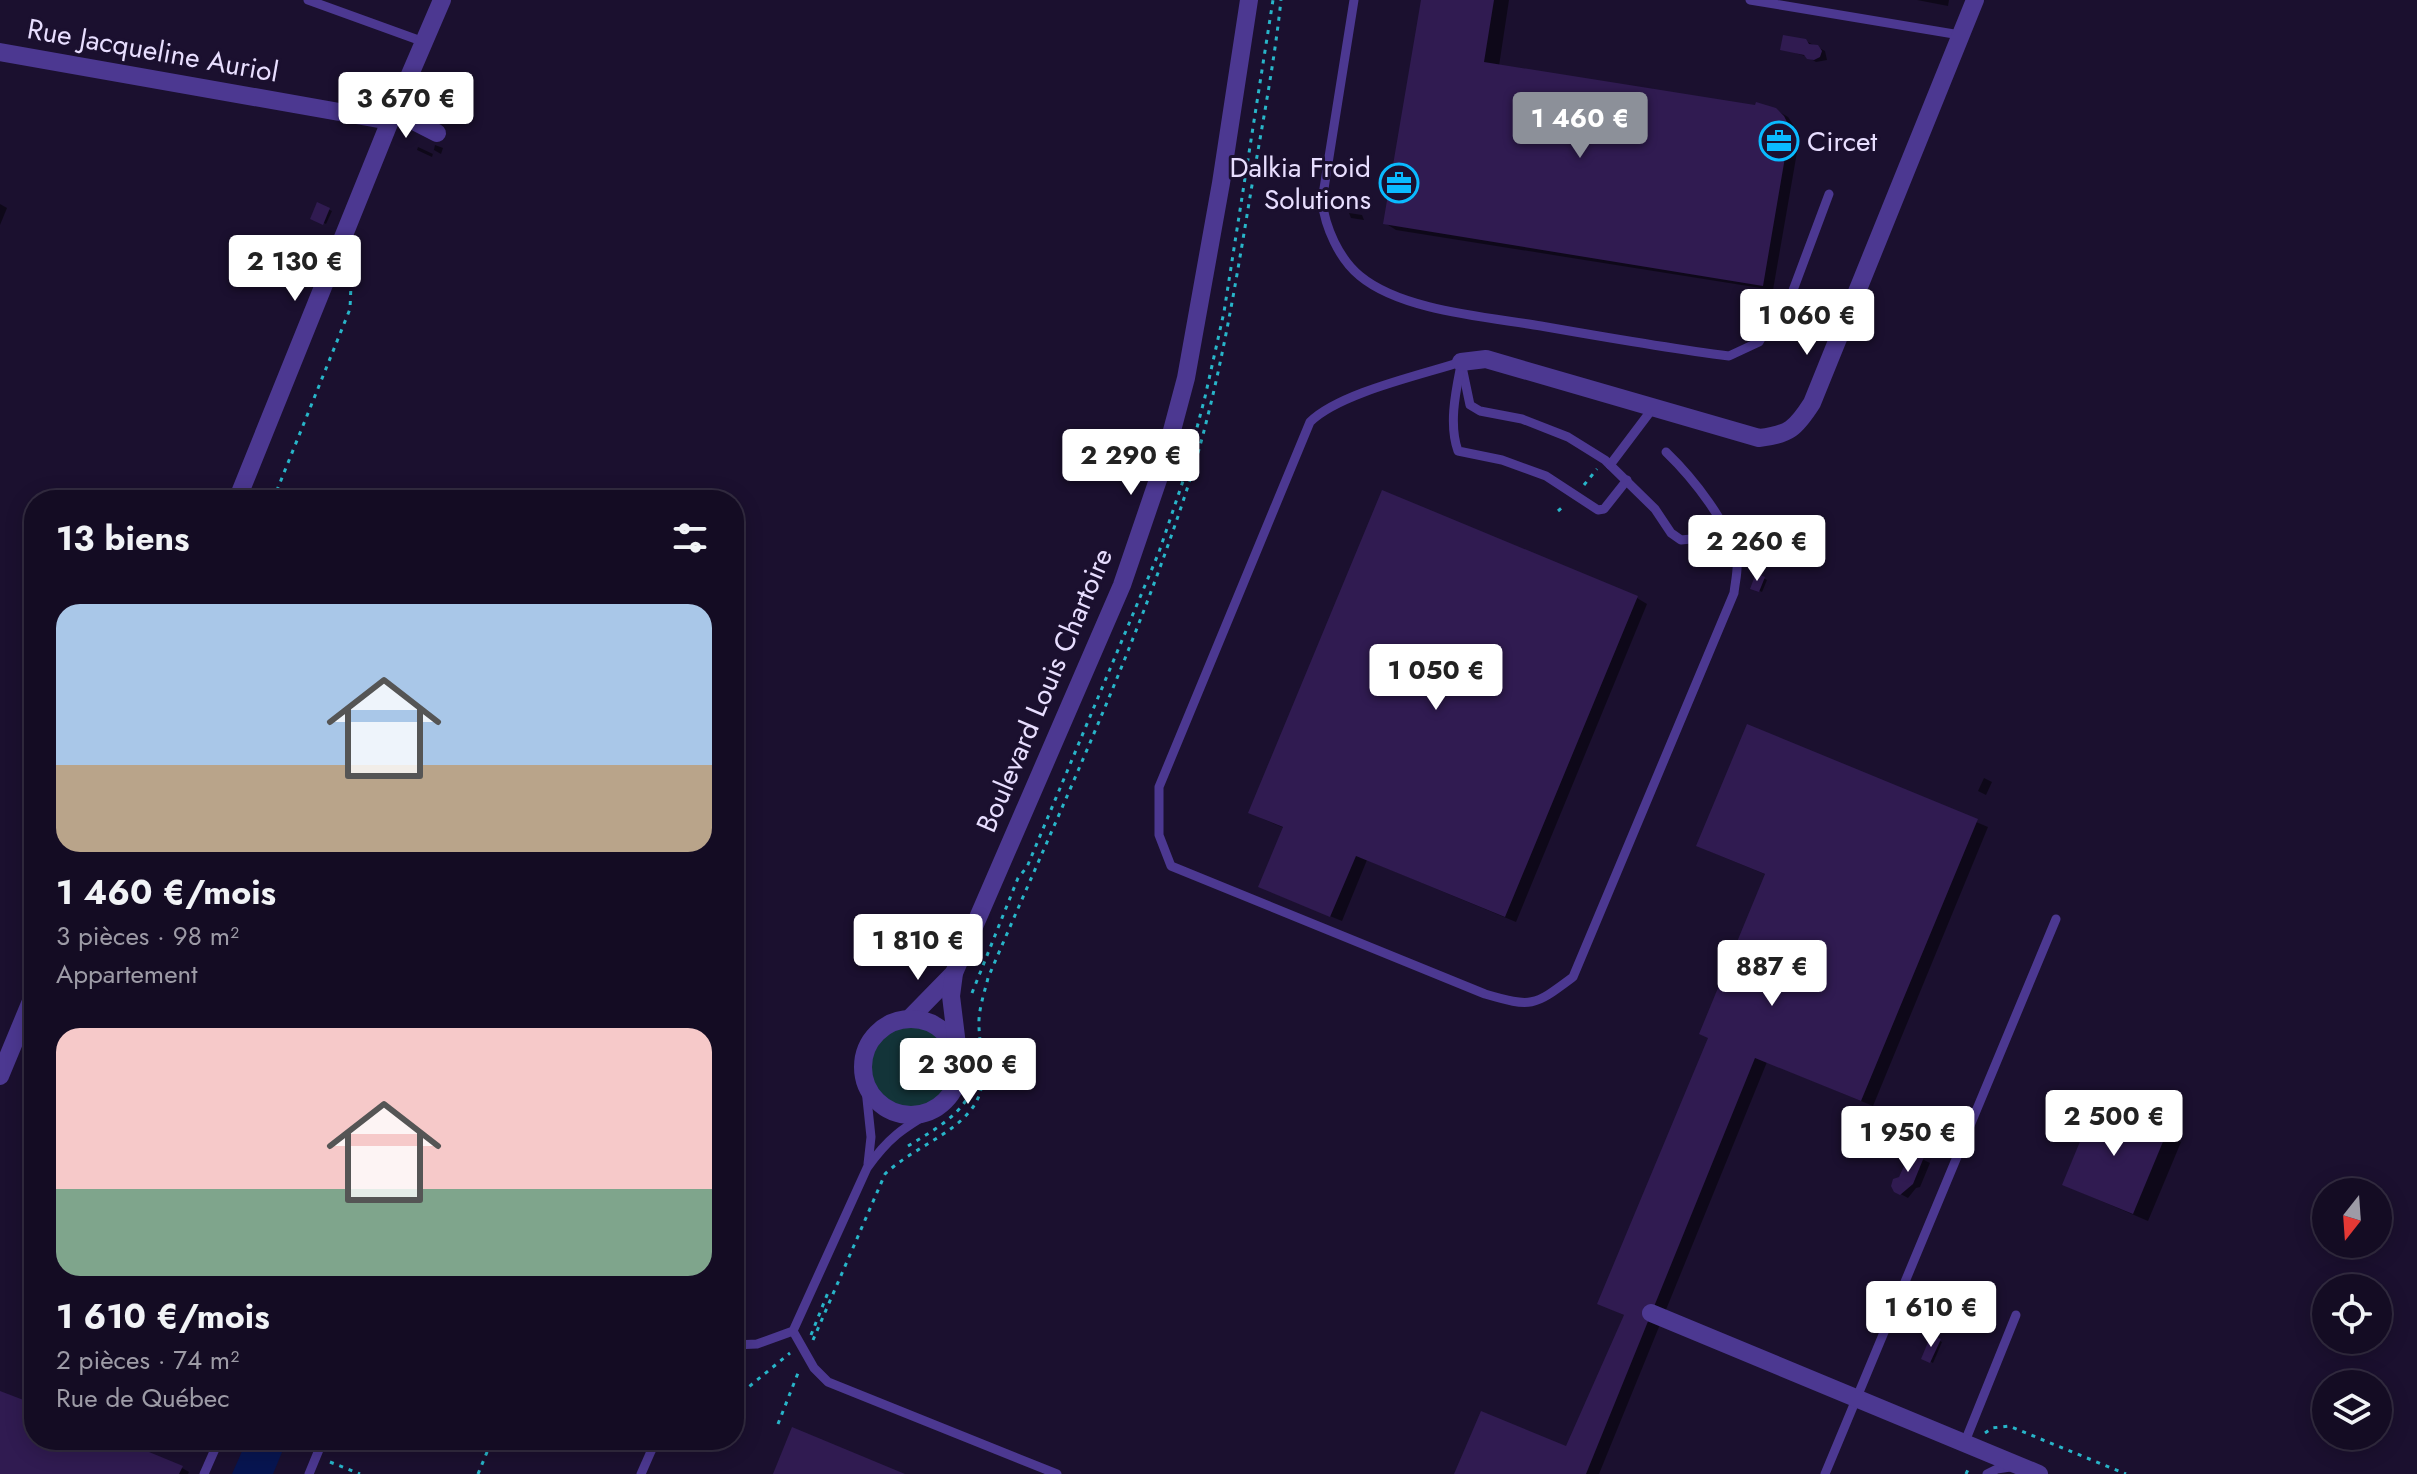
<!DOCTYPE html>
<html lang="fr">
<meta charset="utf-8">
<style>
:root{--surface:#140c23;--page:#1d152b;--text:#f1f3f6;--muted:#9d9ba6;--line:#332c41;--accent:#8c9099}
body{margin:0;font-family:Jost,sans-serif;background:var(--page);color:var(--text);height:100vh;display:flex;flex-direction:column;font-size:30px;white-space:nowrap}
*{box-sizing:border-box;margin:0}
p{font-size:26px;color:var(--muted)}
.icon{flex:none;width:44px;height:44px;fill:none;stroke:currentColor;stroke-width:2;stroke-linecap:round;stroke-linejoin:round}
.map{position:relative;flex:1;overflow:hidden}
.sheet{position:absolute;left:24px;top:490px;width:720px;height:960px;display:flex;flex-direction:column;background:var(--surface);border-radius:32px;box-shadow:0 4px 20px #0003,0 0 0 2px var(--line)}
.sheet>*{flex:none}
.needle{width:52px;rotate:197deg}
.fabs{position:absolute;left:2312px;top:1178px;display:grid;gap:16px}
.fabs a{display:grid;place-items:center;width:80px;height:80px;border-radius:50%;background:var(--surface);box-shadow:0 4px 20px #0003,0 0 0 2px var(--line);font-size:40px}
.price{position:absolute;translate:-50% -68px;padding:0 18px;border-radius:8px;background:#fff;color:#222;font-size:26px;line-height:52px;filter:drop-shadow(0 2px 4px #0008)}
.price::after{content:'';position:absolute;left:50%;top:48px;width:24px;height:18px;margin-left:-12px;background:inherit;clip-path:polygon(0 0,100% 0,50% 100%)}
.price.selected{background:var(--accent);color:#fff}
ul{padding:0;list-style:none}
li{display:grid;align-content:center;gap:16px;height:424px;padding:0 32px}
li span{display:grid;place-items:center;height:248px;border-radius:24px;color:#555}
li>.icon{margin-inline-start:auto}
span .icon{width:144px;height:144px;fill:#fffc;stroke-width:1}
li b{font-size:34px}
h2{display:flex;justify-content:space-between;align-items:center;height:96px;padding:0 32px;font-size:34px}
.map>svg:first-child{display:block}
</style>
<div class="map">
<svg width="2417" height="1474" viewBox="0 0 2417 1474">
<rect width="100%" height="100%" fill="#1b102f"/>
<circle fill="#133439" cx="911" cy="1067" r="40"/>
<polygon fill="#071551" points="247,1440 287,1440 273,1474 232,1474"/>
<g fill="#0007">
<polygon points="1423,0 1509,0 1499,66 1776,110 1788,117 1800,135 1773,290 1396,230 1385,223"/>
<polygon points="1917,0 1949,0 1948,6"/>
<polygon points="1806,41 1825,51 1827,60 1816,62 1808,57 1783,49"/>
<polygon points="435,145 443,148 441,154 434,150 432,157 417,150 418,147 433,154"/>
<polygon points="0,204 7,208 0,225"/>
<polygon points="318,205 332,211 326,224 313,218"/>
<polygon points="1349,213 1362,215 1364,220 1351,218"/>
<polygon points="1758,575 1767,580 1762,592 1753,588"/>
<polygon points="1637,598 1647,604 1516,922 1367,860 1342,921 1271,892 1284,828 1261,818"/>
<polygon points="1748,726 1988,827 1873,1106 1767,1062 1599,1474 1456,1474 1567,1449 1626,1316 1611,1309 1767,875 1709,851"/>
<polygon points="1984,778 1992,782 1986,795 1978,791"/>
<polygon points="2166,1134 2181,1142 2148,1221 2064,1185"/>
<polygon points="1912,1154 1930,1163 1920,1187 1916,1188 1908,1198 1895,1191"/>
<polygon points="1932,1338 1942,1342 1933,1363 1923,1358"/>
<polygon points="0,1393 34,1407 34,1440 115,1440 182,1468 189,1472 188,1474 0,1474"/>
</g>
<g fill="#301b51">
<polygon points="1421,0 1494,0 1484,62 1755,105 1756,102 1776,108 1784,116 1790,128 1763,286 1383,224"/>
<polygon points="1783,35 1806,39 1809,44 1818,45 1822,51 1820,57 1814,60 1807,59 1804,55 1780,50"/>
<polygon points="317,202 330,208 323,225 310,219"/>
<polygon points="1382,490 1638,596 1505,917 1356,856 1330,917 1258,887 1283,827 1248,813"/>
<polygon points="1756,573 1765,577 1759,592 1750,589"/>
<polygon points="1747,724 1978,819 1861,1101 1755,1058 1586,1474 1454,1474 1481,1411 1566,1446 1624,1315 1597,1304 1708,1038 1699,1034 1765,874 1696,846"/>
<polygon points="2096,1103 2167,1132 2133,1214 2062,1185"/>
<polygon points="1911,1151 1924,1157 1913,1184 1900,1195 1894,1192 1891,1186 1893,1179 1899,1177"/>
<polygon points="1931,1335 1941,1339 1930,1363 1921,1359"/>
<polygon points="0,1391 34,1404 34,1440 120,1440 183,1466 179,1474 0,1474"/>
<polygon points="792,1427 905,1474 773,1474"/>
</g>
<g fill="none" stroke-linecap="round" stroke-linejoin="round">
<g stroke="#28b5c9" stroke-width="3" stroke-dasharray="4 6" stroke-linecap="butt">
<polyline points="1584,485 1597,469"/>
<polyline points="273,500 350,309 351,285 347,276"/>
<polyline points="1558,511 1565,505"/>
<polyline points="972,993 1018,878 1027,867 1159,552 1183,481 1205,397 1224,312 1273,0"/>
<path d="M908,1146C942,1125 981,1105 976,1058"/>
<polyline points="811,1335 829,1290"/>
<path d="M813,1340L885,1174C910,1150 950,1136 970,1111C991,1086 980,1056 979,1027C978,1011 984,994 988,978C1057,816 1134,654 1188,486C1218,392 1234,294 1250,197C1261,131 1274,66 1281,0"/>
<polyline points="734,1399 790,1353"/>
<polyline points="778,1424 798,1373"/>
<polyline points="1985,1433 1992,1428 2009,1426 2126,1474"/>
<polyline points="330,1462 360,1474"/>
<polyline points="478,1474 492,1440"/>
<polyline points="1966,1474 1970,1465"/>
</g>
<g stroke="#4c3891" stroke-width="9">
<polyline points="308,0 424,42"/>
<path d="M1354,0L1322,201C1325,227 1339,259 1360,276C1402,311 1488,317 1541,326C1604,337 1666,348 1729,356L1759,342L1781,303L1792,293L1829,194"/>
<polyline points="1750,0 1960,35"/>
<path d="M1461,362C1421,375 1339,393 1310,422L1159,787V835L1171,866L1485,994C1533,1008 1534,1006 1573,977L1734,593C1735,583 1738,571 1737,562C1731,525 1692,477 1666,452"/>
<polyline points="1461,362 1470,405 1480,411 1522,419 1568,437 1605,460 1655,509 1671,533 1681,540 1691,539 1721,524"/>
<path d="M1460,370C1455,395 1449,426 1458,451L1502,460L1546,476L1598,510L1604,509L1627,480"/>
<polyline points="1610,465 1653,408"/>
<polyline points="865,1080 871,1137 868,1164"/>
<polyline points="793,1331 814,1368 828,1382 1057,1474"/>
<path d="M734,1345L757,1344L793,1331L867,1168C888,1138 903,1128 934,1110"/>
<polyline points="1964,1444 2016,1315"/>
<polyline points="204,1474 219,1440"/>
<polyline points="309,1474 323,1440"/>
<polyline points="641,1474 656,1440"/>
<polyline points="1825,1474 2056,919"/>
<polyline points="1987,1474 1997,1469 2010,1467"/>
</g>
<g stroke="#4c3891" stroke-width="18">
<polyline points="0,52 390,121"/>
<polyline points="394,111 437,133"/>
<path d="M1461,362L1486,359L1759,438C1789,435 1796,428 1812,403L1975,0"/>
<polyline points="237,500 390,121 442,0"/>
<polyline points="910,1018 954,973"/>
<circle cx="911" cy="1067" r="48"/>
<polyline points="958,1053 951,996 954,973 1122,585 1162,468 1186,378 1221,183 1249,0"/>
<polyline points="0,1076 34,994"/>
<polyline points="1651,1313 2039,1474"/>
</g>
</g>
<defs>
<symbol id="office-ring" viewBox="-11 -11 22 22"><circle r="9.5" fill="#1b102f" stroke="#0abaff" stroke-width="1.5"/><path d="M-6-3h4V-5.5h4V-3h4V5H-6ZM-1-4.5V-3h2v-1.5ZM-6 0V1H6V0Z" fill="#0abaff"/></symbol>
</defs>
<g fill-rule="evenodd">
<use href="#office-ring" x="1757" y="119" width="44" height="44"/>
<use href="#office-ring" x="1377" y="161" width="44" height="44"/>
</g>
<g text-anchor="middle" stroke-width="6" stroke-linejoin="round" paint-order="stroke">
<g font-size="28" fill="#e8deff" stroke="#1b102f">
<text transform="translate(153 50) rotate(10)" y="10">Rue Jacqueline Auriol</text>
<text transform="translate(1044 690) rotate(-67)" y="10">Boulevard Louis Chartoire</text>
</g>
<g font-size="28" fill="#e8deff" stroke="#1b102f" text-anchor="start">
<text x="1807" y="151">Circet</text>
<text x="1371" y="177" text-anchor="end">Dalkia Froid<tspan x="1371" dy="32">Solutions</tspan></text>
</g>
</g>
</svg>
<div class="fabs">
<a><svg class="needle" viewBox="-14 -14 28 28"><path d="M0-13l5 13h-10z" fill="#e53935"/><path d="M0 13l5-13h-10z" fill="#9d9ba6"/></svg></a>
<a><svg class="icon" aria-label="locate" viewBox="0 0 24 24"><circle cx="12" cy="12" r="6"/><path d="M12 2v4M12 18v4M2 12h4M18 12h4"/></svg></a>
<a><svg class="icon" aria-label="layers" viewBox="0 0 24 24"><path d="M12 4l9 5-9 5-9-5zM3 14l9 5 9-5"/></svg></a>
</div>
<b class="price" style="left:406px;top:140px">3 670 €</b>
<b class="price selected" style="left:1580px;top:160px">1 460 €</b>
<b class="price" style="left:295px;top:303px">2 130 €</b>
<b class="price" style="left:1807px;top:357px">1 060 €</b>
<b class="price" style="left:1131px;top:497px">2 290 €</b>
<b class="price" style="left:1757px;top:583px">2 260 €</b>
<b class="price" style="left:1436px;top:712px">1 050 €</b>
<b class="price" style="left:918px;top:982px">1 810 €</b>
<b class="price" style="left:1772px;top:1008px">887 €</b>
<b class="price" style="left:968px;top:1106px">2 300 €</b>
<b class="price" style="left:2114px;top:1158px">2 500 €</b>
<b class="price" style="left:1908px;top:1174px">1 950 €</b>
<b class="price" style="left:1931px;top:1349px">1 610 €</b>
<section class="sheet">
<h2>13 biens<svg class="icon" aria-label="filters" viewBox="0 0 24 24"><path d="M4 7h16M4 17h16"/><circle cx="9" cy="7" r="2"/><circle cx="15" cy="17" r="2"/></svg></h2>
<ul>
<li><span style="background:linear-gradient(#a9c7e8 65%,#b9a48a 0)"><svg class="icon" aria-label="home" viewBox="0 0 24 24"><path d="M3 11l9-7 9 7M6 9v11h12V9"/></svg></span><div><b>1 460 €/mois</b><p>3 pièces · 98 m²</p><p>Appartement</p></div></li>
<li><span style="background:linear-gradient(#f6c9c9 65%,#7fa58c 0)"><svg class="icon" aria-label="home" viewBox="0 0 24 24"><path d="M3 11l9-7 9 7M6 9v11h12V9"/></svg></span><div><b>1 610 €/mois</b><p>2 pièces · 74 m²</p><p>Rue de Québec</p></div></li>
</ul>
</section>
</div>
